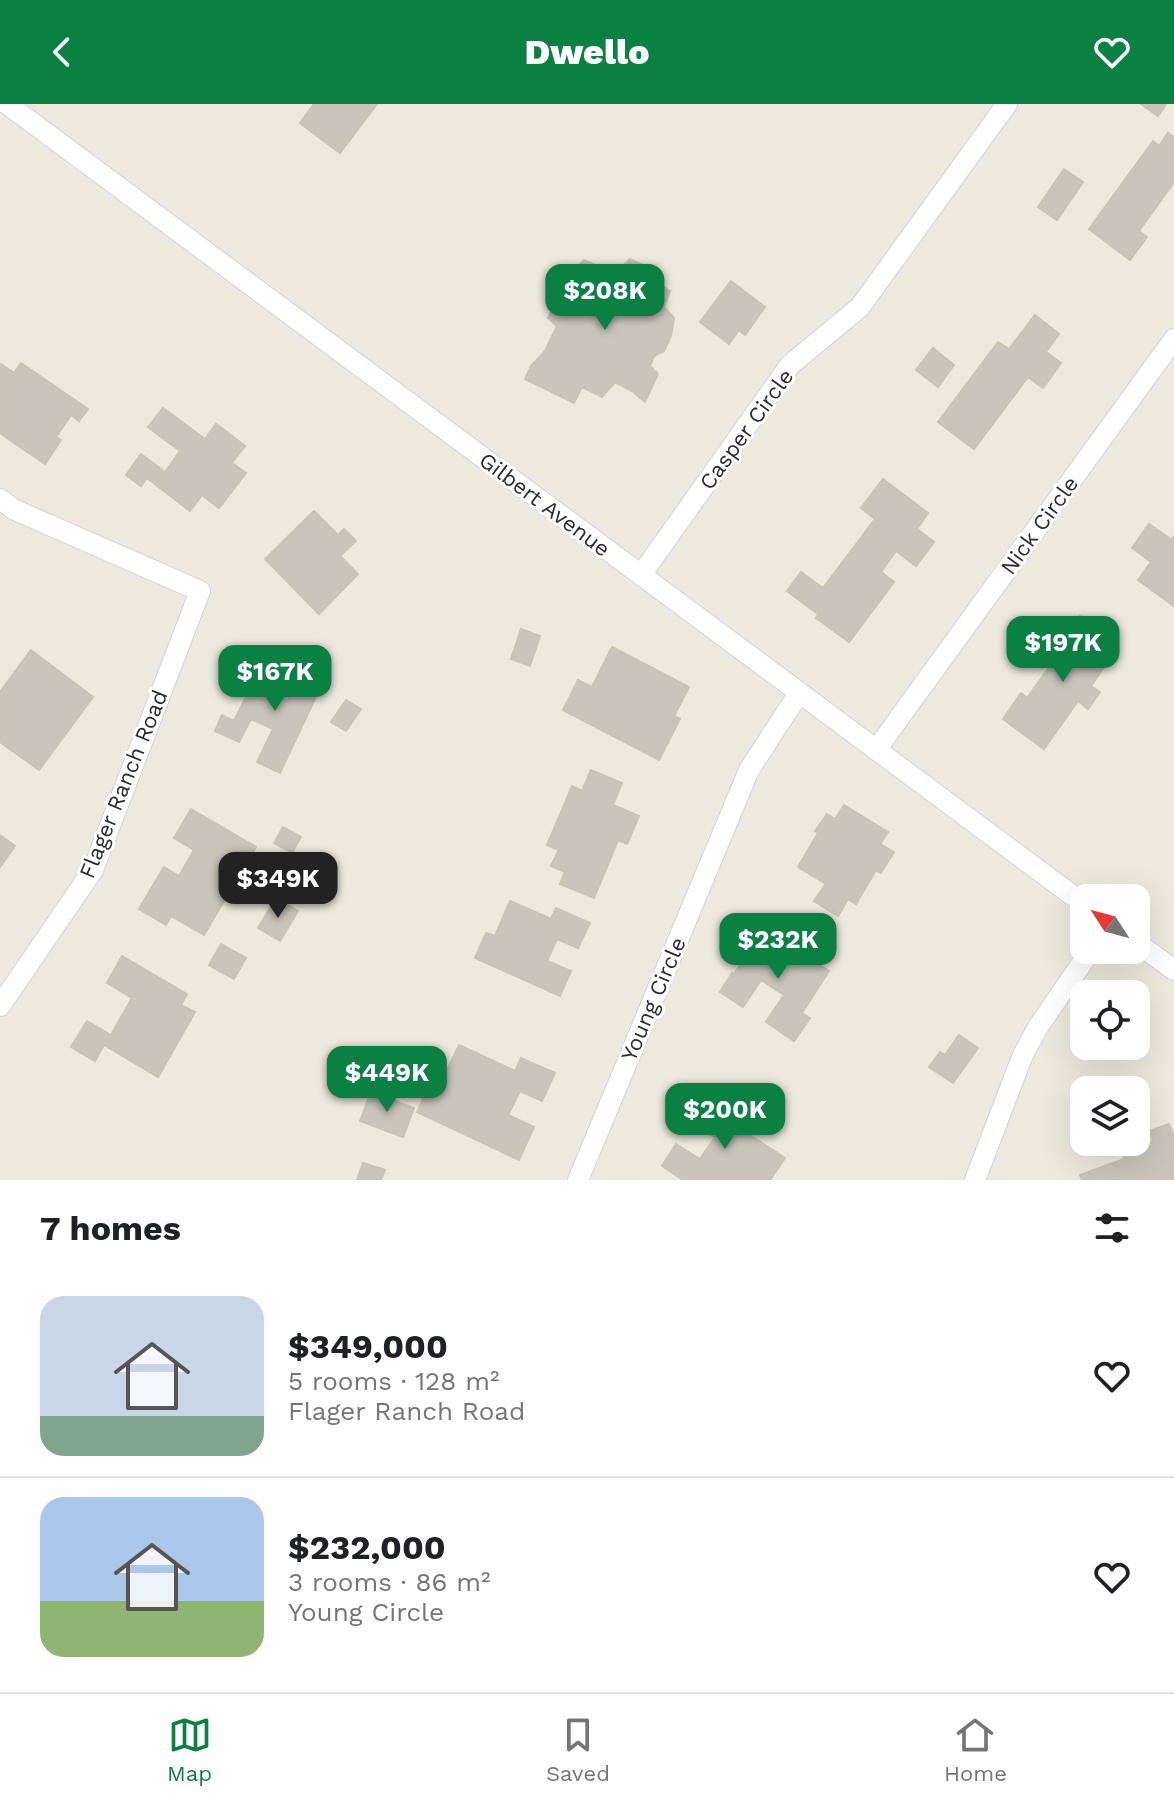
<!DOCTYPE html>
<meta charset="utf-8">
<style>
:root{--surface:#fff;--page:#f2f2f2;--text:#202124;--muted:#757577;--line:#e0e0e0;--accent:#0b8043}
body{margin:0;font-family:"Work Sans",sans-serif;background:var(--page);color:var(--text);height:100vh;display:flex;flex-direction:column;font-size:30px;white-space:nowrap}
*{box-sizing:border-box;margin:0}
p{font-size:26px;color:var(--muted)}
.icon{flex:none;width:44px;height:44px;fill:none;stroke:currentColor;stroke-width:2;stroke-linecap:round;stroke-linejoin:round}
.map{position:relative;height:1076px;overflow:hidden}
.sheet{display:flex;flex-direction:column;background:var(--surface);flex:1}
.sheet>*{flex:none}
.needle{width:52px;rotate:306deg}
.fabs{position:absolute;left:1070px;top:780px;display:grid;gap:16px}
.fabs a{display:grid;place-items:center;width:80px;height:80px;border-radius:16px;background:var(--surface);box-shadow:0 8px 32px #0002;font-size:40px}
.price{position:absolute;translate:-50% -68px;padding:0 18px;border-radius:16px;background:var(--accent);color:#fff;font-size:26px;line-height:52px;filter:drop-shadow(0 2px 4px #0008)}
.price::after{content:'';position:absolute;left:50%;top:48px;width:24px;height:18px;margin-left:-12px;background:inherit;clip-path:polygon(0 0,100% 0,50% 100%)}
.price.current{background:#222;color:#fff}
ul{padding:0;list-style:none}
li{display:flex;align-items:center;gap:24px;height:200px;padding:0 40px}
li+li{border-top:2px solid var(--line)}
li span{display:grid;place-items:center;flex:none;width:224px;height:160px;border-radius:24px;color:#555}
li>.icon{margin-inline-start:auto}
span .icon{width:96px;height:96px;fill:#fffc;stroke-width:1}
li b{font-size:34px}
h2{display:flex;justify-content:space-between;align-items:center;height:96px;padding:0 40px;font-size:34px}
header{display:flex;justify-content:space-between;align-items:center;height:104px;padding:0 40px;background:var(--accent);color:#fff;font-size:36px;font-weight:800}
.tabs{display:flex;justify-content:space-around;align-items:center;height:112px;border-top:2px solid var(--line);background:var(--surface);font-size:22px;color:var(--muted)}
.tabs a{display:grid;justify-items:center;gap:4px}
.tabs .current{color:var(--accent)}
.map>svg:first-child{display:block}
</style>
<header><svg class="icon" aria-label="back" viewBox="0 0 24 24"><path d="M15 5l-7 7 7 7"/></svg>Dwello<svg class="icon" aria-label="heart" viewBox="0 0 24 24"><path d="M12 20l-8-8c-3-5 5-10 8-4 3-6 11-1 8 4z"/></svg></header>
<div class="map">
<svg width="1174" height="1076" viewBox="0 0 1174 1076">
<rect width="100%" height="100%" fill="#ede9dc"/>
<g fill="#c9c5bb" stroke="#c9c5b5" stroke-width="2">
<polygon points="314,0 377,0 340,49 300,19"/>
<polygon points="1141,0 1166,0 1158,12"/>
<polygon points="1168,29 1174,33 1174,78 1139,127 1147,133 1130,156 1089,125 1153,37 1159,42"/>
<polygon points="1064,65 1083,78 1057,116 1038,103"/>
<polygon points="630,155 660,169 656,178 670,187 664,203 674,214 671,232 664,247 654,252 650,262 658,270 645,298 632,287 615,278 602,293 582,283 574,299 525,275 531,262 545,247 557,222 548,214 559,189 567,181 573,168 584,156 615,170"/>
<polygon points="731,177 765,203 745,231 739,226 729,240 700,218"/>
<polygon points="1035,211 1059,230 1046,248 1061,259 1043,284 1028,273 974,345 938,318 998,238 1009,245"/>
<polygon points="933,244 954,261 938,283 916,266"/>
<polygon points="21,259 88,305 79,317 71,311 56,333 61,336 45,360 0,329 0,262 1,260 14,269"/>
<polygon points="163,304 205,335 216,320 245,342 232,359 246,369 219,404 202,391 190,407 147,374 141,382 126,371 141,350 165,368 180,347 148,323"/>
<polygon points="883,375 928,409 917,425 934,438 916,462 896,447 881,468 894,478 849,538 816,514 818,510 787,487 801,468 823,484 875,415 861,404"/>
<polygon points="314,407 338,431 344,425 356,437 340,452 358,470 319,510 265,455"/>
<polygon points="1149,420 1172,436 1174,432 1174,502 1138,476 1151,458 1132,444"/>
<polygon points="1080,512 1114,536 1103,552 1109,556 1091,582 1100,588 1088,605 1078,597 1044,645 1003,615 1021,589 1027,594 1057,552 1053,549"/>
<polygon points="521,525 540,532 530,562 511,555"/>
<polygon points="612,543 689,583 674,612 680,615 659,656 563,606 578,576 592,583"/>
<polygon points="31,546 93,593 39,666 0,638 0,588"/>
<polygon points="282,561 322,580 280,669 257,658 273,625 251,615 239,638 215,627 222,611 234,617 258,568 275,576"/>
<polygon points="346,596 361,605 346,627 331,618"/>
<polygon points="591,666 622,679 613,701 639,712 627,740 618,736 594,794 560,780 565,768 551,762 559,746 547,741 572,682 582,687"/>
<polygon points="844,701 888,728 880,740 894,748 881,769 876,766 856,800 848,795 838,812 814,797 826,780 798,763 818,729 815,727 827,710 835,715"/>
<polygon points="191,705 256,743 204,831 171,812 166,821 139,805 164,763 179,772 194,746 174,734"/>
<polygon points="283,723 301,733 292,749 274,739"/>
<polygon points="0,731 15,742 0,763"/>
<polygon points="276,794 298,807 280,837 258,824"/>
<polygon points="510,797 551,815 556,804 590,819 578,844 557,835 547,857 571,867 560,892 475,854 486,829 495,832"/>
<polygon points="765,824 829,867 802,909 810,914 794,937 766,918 784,891 761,876 743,903 720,888 732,869 734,870"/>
<polygon points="221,840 246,854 234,875 209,861"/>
<polygon points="122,852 187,890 181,901 195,908 158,973 104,941 95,957 71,943 87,917 111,931 132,894 107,879"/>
<polygon points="959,931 978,944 953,979 929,963 940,948 945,951"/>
<polygon points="459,941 515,967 521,954 555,969 542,997 520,987 508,1011 534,1023 519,1056 417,1008 439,960 448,964"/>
<polygon points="371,988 414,1004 403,1033 360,1017"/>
<polygon points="712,989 738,1006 730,1018 785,1054 770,1076 683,1076 662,1062 676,1040 700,1055 715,1033 701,1024 706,1017 697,1011"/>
<polygon points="1169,1020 1174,1032 1174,1076 1082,1076 1080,1071 1124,1055 1122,1048 1153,1037 1149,1027"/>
<polygon points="363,1059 385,1066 381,1076 357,1076"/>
</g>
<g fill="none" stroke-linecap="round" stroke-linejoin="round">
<defs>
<g id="minor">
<polyline points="7,0 1084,800"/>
<polyline points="0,395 13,405 200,487 93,766 0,902"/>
<polyline points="641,471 790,261 860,203 1007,0"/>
<polyline points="876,646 1174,235"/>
<polyline points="1136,838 1174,866"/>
<polyline points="578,1076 749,666 799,589"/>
<polyline points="975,1076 1022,953 1038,923 1091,846"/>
</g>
</defs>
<use href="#minor" stroke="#d1d1e4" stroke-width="22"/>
<use href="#minor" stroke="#fff" stroke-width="20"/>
</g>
<g text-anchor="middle" stroke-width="6" stroke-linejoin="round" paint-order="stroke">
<g font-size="22" fill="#2b2b2b" stroke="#fff">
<text transform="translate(746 325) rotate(-54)" y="8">Casper Circle</text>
<text transform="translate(545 400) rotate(37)" y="8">Gilbert Avenue</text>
<text transform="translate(1039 421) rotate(-54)" y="8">Nick Circle</text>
<text transform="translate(123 680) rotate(-68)" y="8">Flager Ranch Road</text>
<text transform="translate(653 895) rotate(-67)" y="8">Young Circle</text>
</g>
</g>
</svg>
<div class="fabs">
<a><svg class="needle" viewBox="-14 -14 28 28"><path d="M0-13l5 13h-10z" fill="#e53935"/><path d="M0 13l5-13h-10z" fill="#757577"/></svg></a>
<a><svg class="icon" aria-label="locate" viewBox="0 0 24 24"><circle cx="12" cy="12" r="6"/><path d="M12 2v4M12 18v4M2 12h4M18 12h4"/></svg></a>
<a><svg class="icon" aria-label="layers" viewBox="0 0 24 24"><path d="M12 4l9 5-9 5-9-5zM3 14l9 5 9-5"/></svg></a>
</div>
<b class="price" style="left:605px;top:228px">$208K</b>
<b class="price" style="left:1063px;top:580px">$197K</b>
<b class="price" style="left:275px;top:609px">$167K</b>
<b class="price current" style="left:278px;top:816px">$349K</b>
<b class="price" style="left:778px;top:877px">$232K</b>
<b class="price" style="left:387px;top:1010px">$449K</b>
<b class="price" style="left:725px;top:1047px">$200K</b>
</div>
<section class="sheet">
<h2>7 homes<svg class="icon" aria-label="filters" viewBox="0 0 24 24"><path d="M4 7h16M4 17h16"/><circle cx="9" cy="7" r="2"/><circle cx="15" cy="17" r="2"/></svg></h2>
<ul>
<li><span style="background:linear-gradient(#c9d6e8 75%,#7fa58c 0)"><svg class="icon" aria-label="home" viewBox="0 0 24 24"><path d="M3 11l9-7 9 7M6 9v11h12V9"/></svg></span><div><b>$349,000</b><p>5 rooms · 128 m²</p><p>Flager Ranch Road</p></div><svg class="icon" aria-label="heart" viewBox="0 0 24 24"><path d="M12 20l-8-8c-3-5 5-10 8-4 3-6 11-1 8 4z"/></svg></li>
<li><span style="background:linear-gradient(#a9c7e8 65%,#8fb573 0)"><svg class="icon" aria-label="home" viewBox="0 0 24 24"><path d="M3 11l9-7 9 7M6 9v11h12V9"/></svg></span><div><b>$232,000</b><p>3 rooms · 86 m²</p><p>Young Circle</p></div><svg class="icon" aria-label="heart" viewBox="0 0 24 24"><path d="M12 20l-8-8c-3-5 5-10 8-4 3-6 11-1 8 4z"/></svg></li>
</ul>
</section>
<nav class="tabs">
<a class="current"><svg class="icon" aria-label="map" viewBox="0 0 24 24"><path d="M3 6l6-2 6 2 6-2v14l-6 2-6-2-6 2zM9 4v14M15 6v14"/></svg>Map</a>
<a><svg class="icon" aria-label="saved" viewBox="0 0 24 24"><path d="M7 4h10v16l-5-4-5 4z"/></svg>Saved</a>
<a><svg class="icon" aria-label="home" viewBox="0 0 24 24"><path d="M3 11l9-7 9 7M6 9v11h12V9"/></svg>Home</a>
</nav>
